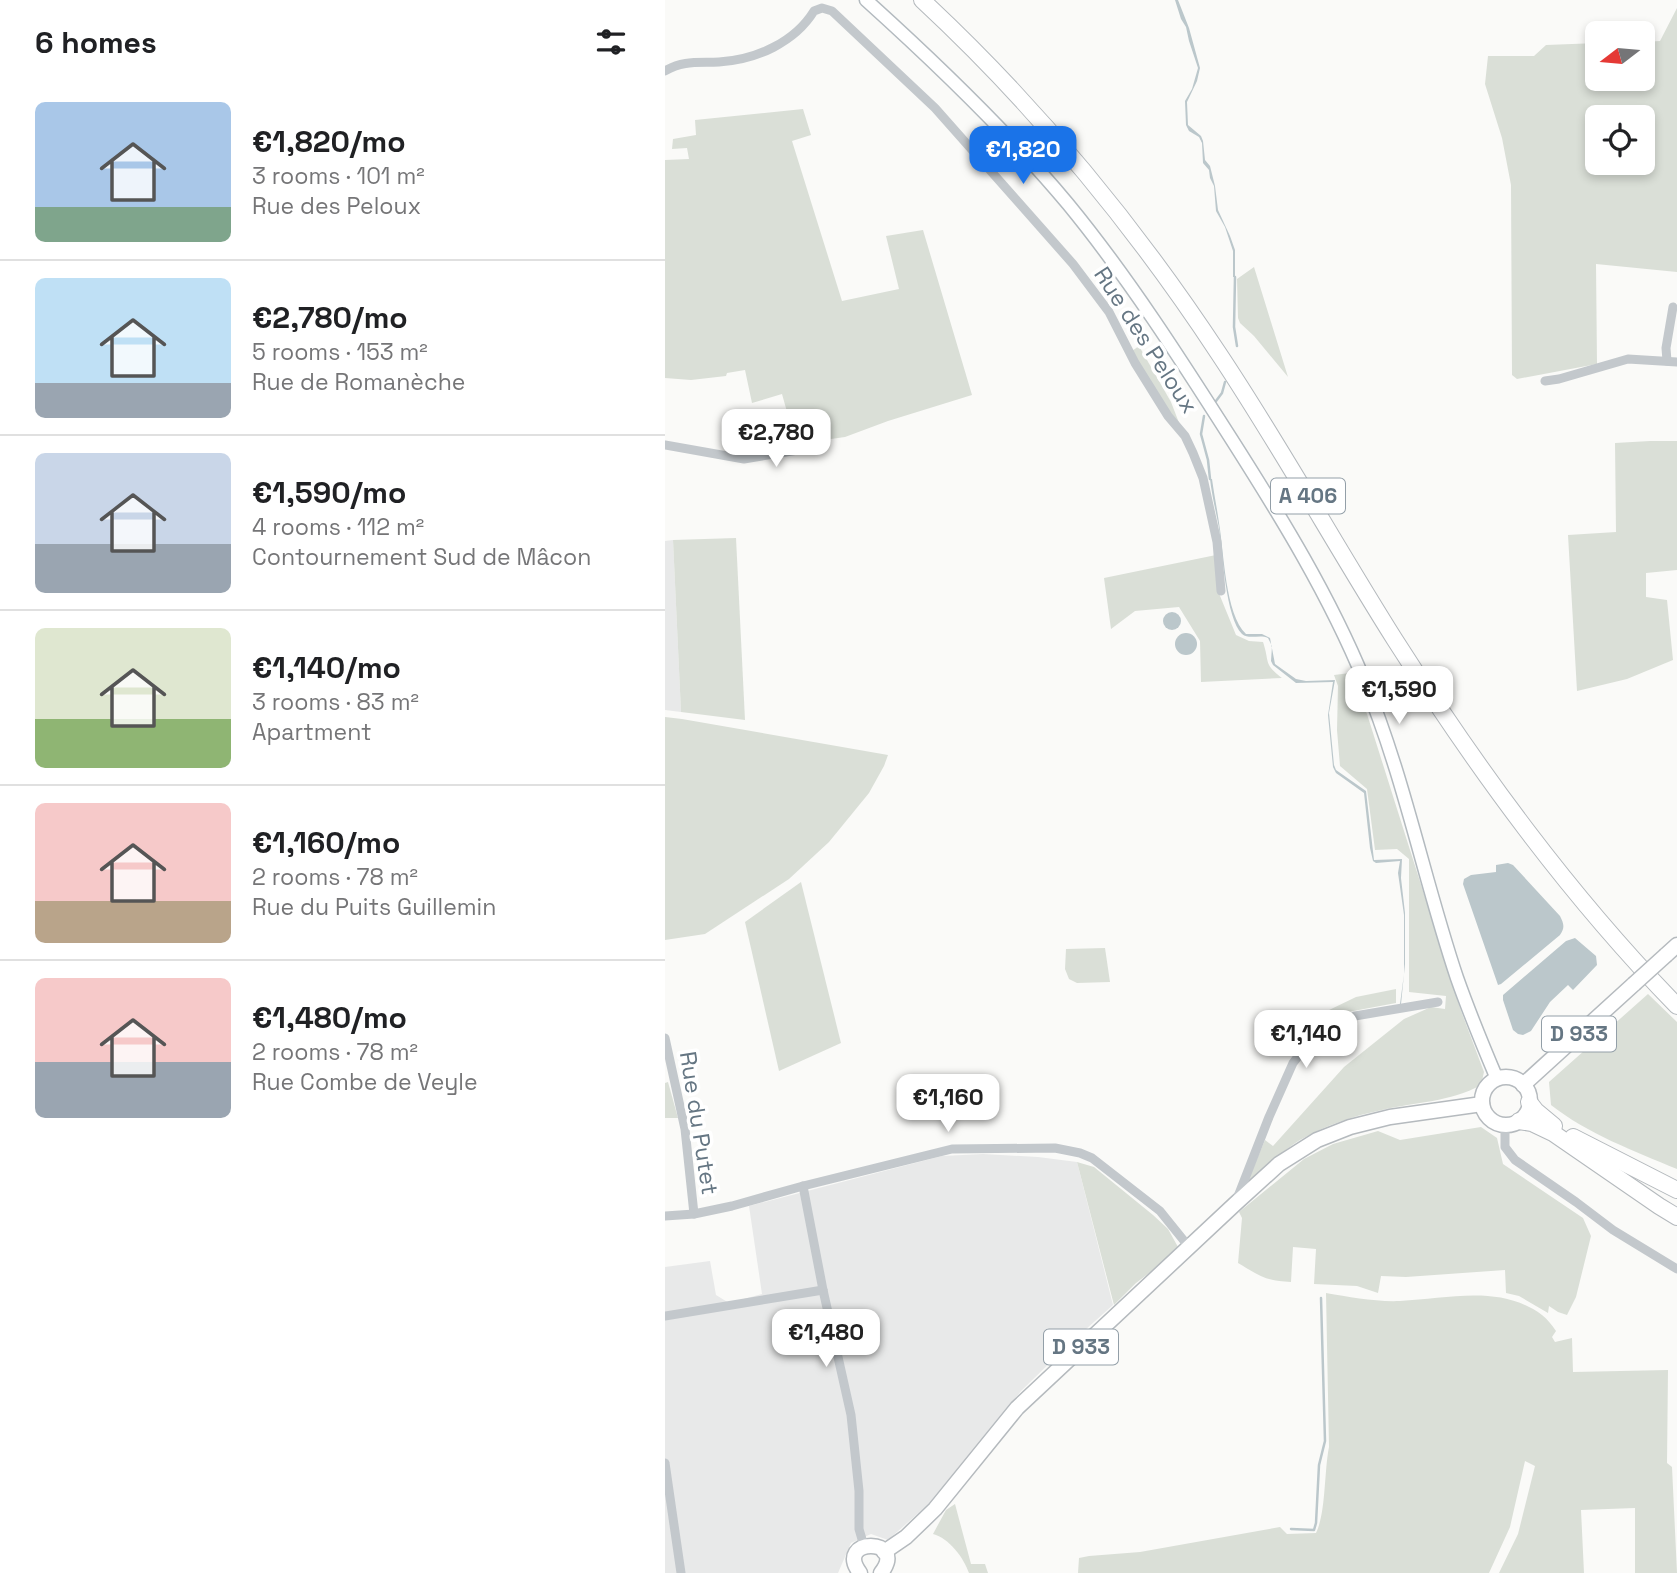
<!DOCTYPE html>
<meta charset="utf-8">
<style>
:root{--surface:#fff;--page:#f2f2f2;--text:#202124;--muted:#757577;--line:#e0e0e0;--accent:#1a73e8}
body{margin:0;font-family:"Space Grotesk",sans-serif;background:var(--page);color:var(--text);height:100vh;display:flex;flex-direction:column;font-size:26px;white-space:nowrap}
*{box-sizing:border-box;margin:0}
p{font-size:23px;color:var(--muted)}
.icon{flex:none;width:38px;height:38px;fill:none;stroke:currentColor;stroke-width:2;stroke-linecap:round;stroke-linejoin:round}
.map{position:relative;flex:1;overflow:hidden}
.sheet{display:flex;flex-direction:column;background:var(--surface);width:665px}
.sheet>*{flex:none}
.needle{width:46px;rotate:254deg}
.fabs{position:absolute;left:920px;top:21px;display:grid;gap:14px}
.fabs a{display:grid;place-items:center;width:70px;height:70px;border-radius:10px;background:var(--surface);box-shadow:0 4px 10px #0003;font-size:35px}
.price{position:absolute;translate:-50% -60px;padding:0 16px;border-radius:14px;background:#fff;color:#222;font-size:23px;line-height:46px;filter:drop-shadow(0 2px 4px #0008)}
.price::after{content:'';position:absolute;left:50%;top:42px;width:21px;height:16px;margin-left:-10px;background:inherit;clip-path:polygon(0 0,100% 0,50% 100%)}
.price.on{background:var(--accent);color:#fff}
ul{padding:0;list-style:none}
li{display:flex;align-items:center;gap:21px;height:175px;padding:0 35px}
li+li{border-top:2px solid var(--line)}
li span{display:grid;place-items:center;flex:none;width:196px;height:140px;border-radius:10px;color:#555}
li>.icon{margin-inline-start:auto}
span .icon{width:84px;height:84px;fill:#fffc;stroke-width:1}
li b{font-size:30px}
h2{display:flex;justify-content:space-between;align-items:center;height:84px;padding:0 35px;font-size:30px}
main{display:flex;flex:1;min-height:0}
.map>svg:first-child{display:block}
</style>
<main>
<section class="sheet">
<h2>6 homes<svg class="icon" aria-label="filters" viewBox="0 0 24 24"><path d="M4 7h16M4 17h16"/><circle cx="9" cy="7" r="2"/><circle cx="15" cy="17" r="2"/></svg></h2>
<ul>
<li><span style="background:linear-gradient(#a9c7e8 75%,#7fa58c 0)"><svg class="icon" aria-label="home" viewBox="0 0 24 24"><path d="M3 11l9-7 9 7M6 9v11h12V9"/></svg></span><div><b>€1,820/mo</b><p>3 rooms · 101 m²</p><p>Rue des Peloux</p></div></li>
<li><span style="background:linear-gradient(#bfe0f5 75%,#9aa5b1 0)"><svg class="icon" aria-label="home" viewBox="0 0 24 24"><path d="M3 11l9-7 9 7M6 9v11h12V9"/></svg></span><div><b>€2,780/mo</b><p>5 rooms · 153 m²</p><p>Rue de Romanèche</p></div></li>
<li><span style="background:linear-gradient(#c9d6e8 65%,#9aa5b1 0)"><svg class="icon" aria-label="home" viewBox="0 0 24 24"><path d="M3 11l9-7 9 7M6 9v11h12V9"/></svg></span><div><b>€1,590/mo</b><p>4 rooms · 112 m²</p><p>Contournement Sud de Mâcon</p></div></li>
<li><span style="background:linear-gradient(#dfe7d0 65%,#8fb573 0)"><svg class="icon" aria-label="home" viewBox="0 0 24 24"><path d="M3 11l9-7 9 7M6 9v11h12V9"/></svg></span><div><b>€1,140/mo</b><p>3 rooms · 83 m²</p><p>Apartment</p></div></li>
<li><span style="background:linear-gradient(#f6c9c9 70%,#b9a48a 0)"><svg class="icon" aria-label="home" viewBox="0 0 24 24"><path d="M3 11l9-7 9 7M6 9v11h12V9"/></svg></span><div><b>€1,160/mo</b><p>2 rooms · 78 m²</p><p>Rue du Puits Guillemin</p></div></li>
<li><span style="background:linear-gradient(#f6c9c9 60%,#9aa5b1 0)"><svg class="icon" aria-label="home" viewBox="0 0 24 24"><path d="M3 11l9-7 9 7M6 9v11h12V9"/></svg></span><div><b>€1,480/mo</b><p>2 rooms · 78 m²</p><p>Rue Combe de Veyle</p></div></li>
</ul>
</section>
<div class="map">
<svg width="1012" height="1573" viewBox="0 0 1012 1573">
<rect width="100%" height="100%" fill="#fafaf8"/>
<g fill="#e8e9e9">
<polygon points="8,540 16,712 0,710 0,541"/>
<polygon points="318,1154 373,1157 412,1162 448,1305 401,1347 356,1391 268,1500 223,1540 206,1534 186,1543 173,1573 0,1573 0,1267 45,1261 51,1295 64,1303 97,1294 84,1206 277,1156"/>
</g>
<g fill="#dadfd7" fill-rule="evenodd">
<path d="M1012,8V272L931,264L932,364L852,379L847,375L846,185L837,138L820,84L823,56H869L881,45L933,43V79H978V42L995,41ZM933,117H978V163H933Z"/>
<polygon points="138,109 146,135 127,141 177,301 234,289 221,236 258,230 307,395 223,421 180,437 131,444 117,394 87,403 80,370 62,373 61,376 26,380 0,378 0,160 24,159 22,148 7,149 8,139 31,135 30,120"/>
<polygon points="589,267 623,377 589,336 575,323 573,318 572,279"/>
<polygon points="474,346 506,402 516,428 505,414 467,351"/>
<polygon points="985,441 1012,441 1012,570 981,573 981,597 1002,600 1008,660 962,679 912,691 903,535 951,532 950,443"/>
<polygon points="71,538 80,720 16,712 8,540"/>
<path d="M551,555L553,591L571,635L584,641L598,642C605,663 598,663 617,678L536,682L535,641L514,607L470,611L446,629L439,578Z"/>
<path d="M685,673L702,714L795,1008L819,1072L816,1085C785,1102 751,1102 717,1110C688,1116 661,1125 635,1140C618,1150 597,1171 581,1185L600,1140L608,1146L679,1067L739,1019L766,1007L780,1009L781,996L744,992V859L732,849L710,850L702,789L675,766L672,730L673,686L669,675Z"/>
<polygon points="0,717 17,719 223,755 219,766 204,793 164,842 124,879 40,934 0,940"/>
<polygon points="136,882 176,1043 114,1071 80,922"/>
<polygon points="440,948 445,982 412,983 404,979 400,969 401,949"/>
<polygon points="731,989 731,1003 683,1012 659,1022 662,1011 691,997"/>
<path d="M983,994L1012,1022V1169C969,1151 923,1134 886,1105L884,1082Z"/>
<polygon points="3,1082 13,1118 0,1118 0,1083"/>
<path d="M816,1127L832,1138L838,1164L918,1218L926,1236L911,1297L902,1315L893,1312L884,1306L883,1313L854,1296L841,1293L840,1270L741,1277L716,1276L713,1293L692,1286L649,1284L651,1249L628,1247L626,1282C600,1281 595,1276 573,1263L577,1218L574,1212L639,1159L668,1144L713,1131L735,1140Z"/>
<polygon points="412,1162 429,1167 488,1215 503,1229 513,1247 505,1257 471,1283 449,1305"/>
<path d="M661,1293C685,1297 710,1302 735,1301C783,1299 835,1284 877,1315C882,1319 887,1325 891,1331L887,1337L890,1342L907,1338L908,1372L1003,1370L1002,1463L1007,1467L1012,1573H970V1508L916,1510L919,1573H834L853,1534L870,1466L860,1461L845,1527L824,1573H413L414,1558L424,1556L475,1552L615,1527L622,1534L651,1533C661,1513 659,1472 664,1447Z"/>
<path d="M290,1504L306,1564H320L323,1573H304C299,1558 284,1538 268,1534L281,1510Z"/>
</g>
<g fill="#bbc7cb">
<polygon points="510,0 513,0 524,28 535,68 532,81 522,102 523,125 536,136 538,141 540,160 545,166 550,186 553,210 565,236 570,250 570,277 568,277 568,251 560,227 551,211 549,186 545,178 544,170 538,163 537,143 534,137 524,131 521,125 520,101 527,89 533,68 524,41 521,27 516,19"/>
<path d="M545,479H547C549,494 552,508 554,523C559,552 560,614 581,634H597L605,638L610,664L631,679L641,681L670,680L664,713L669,765L671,770L701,791L709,860L737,859L736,878L740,913V964L736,1004H735L739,974V915L733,873L735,861L711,863L708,861L705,848L699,793L671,773L668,767L663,715L668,682L631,683L608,665L606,661L607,646L603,638C595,634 584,640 577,634C561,619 557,551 554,528C551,512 547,496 545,479Z"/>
<circle cx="507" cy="621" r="9"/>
<circle cx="521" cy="644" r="11"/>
<path d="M843,863L848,865L895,916C899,924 900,928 895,935L836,984L833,985L798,884L799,879L806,875L831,872V865Z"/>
<polygon points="910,938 931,956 932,965 908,990 903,985 885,1002 866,1031 858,1035 853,1034 848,1030 838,1000 838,995 901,941"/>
</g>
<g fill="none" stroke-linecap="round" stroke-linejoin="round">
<g stroke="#bbc7cb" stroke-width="2.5">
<polyline points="570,277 569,327 572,346"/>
<polyline points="551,401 557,393 560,382"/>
<polyline points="539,416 536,434 543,460 545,479"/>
<polyline points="626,1529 649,1530 651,1523 654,1465 660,1441 656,1298"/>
</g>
<defs>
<path id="secondary" d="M201,0C272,64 342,131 403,204C463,277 516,360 567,440C616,517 664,595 699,680C739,776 759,880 792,978C804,1012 818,1046 832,1079"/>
<g id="primary">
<polyline points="1001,955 1012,945"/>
<circle cx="841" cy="1101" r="24"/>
<polyline points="858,1085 969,984"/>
<polyline points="219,1552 241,1537 270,1509 352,1408 570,1204 614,1164 652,1140 685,1127 725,1117 817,1104"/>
<path d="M195,1573C168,1537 244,1537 216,1573"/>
</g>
<g id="highway">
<path d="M257,0C370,105 469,225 554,354C616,447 670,545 730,640C813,770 904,895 1012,1006"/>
<polyline points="864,1102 871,1111 889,1126"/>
<polyline points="854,1121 867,1123 888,1133 994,1206 1012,1217"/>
<polyline points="908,1137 1012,1190"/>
</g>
</defs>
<use href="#secondary" stroke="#b3babf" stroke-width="15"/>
<use href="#primary" stroke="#b5babe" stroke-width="17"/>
<use href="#highway" stroke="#b4b9bd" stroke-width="18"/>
<g stroke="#c3c8cc" stroke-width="9">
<path d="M0,71C18,60 34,63 54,62C91,60 130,42 149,11L157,8L167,11L270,108L408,264L444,312L470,363L503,416L520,436L528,453L538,478L552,542L556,591"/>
<polyline points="1002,361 1001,348 1008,307"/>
<polyline points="880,381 894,379 963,359 1012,362"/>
<polyline points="0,445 79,459 151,447"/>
<polyline points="0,1038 20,1129 29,1214"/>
<polyline points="840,1125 840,1147 850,1160 911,1202 948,1230 1012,1269"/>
<polyline points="138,1186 158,1290 186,1415 194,1491 194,1529 199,1546"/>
<polyline points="572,1199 604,1117 628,1063 649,1036 667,1026 690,1016 773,1002"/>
<polyline points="0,1216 29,1214 67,1206 138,1186 287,1149 390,1148 415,1153 427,1158 495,1211 524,1247"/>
<polyline points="0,1316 158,1290"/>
<polyline points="0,1463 16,1573"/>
</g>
<use href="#secondary" stroke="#fff" stroke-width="12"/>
<use href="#primary" stroke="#fff" stroke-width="14"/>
<use href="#highway" stroke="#fff" stroke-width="16"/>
<defs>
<polyline id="primary-bridge" points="969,984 1001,955"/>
</defs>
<use href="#primary-bridge" stroke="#b5babe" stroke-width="17" stroke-linecap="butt"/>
<use href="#primary-bridge" stroke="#fff" stroke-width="14"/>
</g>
<g text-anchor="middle" stroke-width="7" stroke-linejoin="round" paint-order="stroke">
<g fill="#fff" stroke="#939fa8" stroke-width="2">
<rect x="606" y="478.5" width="74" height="35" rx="5"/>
<rect x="877" y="1016.5" width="74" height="35" rx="5"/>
<rect x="379" y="1329.5" width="74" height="35" rx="5"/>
</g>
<g font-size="21" font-weight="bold" fill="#657683">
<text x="643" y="503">A 406</text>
<text x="914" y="1041">D 933</text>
<text x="416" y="1354">D 933</text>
</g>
<g font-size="23" fill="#657683" stroke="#fff">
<text transform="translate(481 340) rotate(57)" y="8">Rue des Peloux</text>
<text transform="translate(34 1123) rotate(81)" y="8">Rue du Putet</text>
</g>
</g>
</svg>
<div class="fabs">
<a><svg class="needle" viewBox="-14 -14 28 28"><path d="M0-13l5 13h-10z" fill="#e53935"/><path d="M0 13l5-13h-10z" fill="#757577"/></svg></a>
<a><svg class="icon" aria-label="locate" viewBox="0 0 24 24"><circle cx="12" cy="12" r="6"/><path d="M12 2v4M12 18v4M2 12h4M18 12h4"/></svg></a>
</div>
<b class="price on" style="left:358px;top:186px">€1,820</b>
<b class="price" style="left:111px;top:469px">€2,780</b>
<b class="price" style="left:734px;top:726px">€1,590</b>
<b class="price" style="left:641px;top:1070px">€1,140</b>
<b class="price" style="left:283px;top:1134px">€1,160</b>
<b class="price" style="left:161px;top:1369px">€1,480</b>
</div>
</main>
